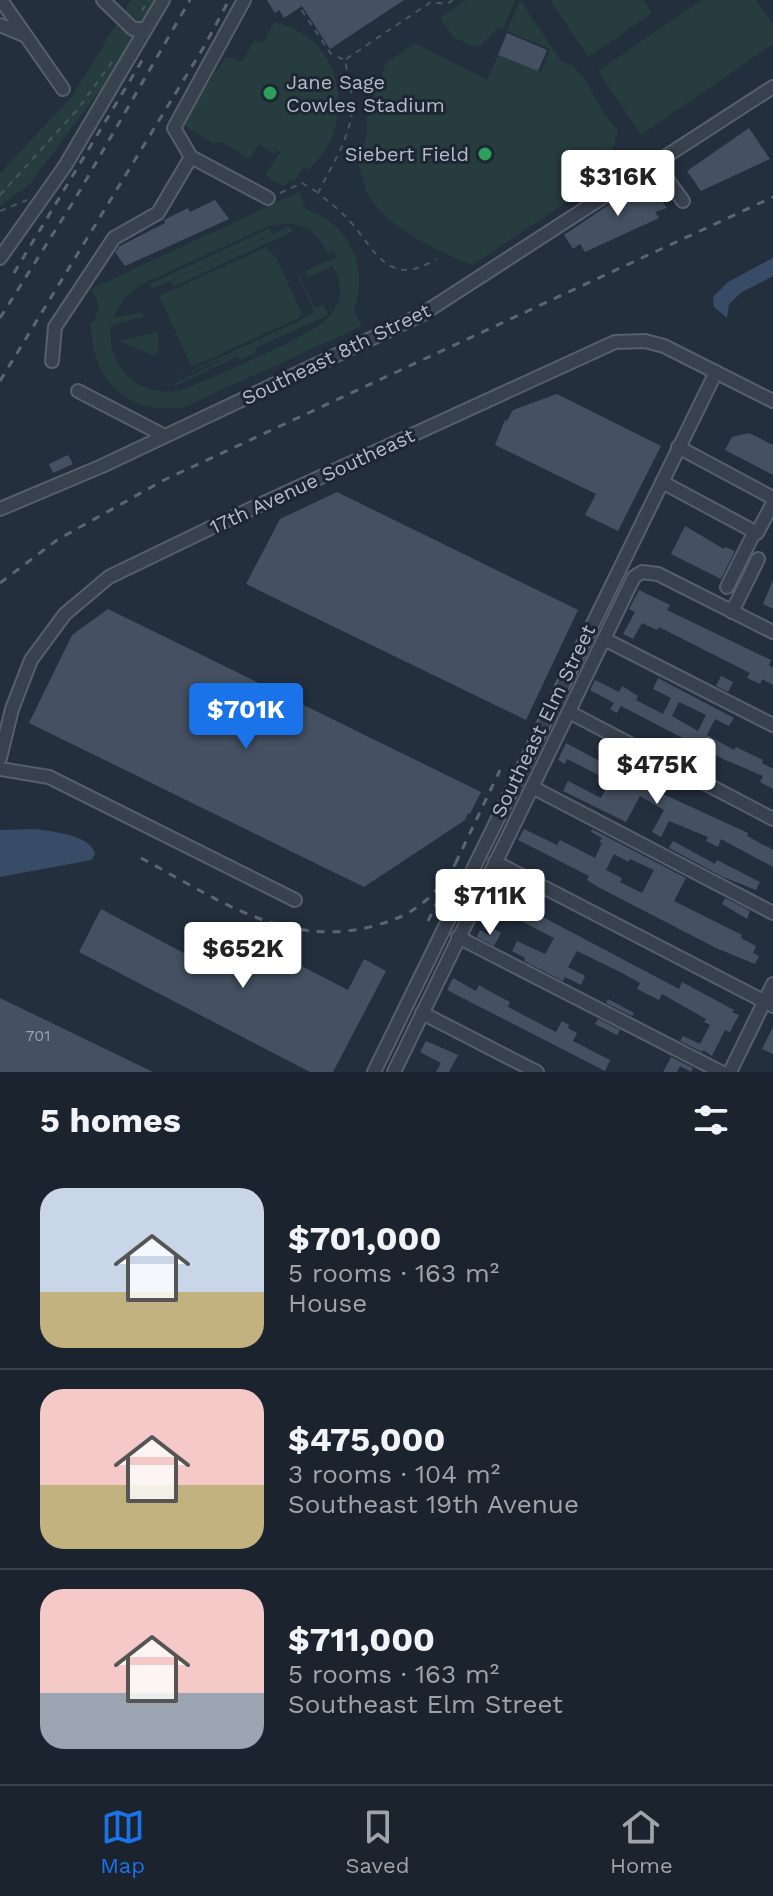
<!DOCTYPE html>
<meta charset="utf-8">
<style>
:root{--surface:#1b232e;--page:#282f3a;--text:#f1f3f6;--muted:#a0a4aa;--line:#39404a;--accent:#1a73e8}
body{margin:0;font-family:"Work Sans",sans-serif;background:var(--page);color:var(--text);height:100vh;display:flex;flex-direction:column;font-size:30px;white-space:nowrap}
*{box-sizing:border-box;margin:0}
p{font-size:26px;color:var(--muted)}
.icon{flex:none;width:44px;height:44px;fill:none;stroke:currentColor;stroke-width:2;stroke-linecap:round;stroke-linejoin:round}
.map{position:relative;height:1072px;overflow:hidden}
.drawer{display:flex;flex-direction:column;background:var(--surface);flex:1}
.drawer>*{flex:none}
.price{position:absolute;translate:-50% -68px;padding:0 18px;border-radius:8px;background:#fff;color:#222;font-size:26px;line-height:52px;filter:drop-shadow(0 2px 4px #0008)}
.price::after{content:'';position:absolute;left:50%;top:48px;width:24px;height:18px;margin-left:-12px;background:inherit;clip-path:polygon(0 0,100% 0,50% 100%)}
.price.active{background:var(--accent);color:#fff}
ul{padding:0;list-style:none}
li{display:flex;align-items:center;gap:24px;height:200px;padding:0 40px}
li+li{border-top:2px solid var(--line)}
li span{display:grid;place-items:center;flex:none;width:224px;height:160px;border-radius:24px;color:#555}
li>.icon{margin-inline-start:auto}
span .icon{width:96px;height:96px;fill:#fffc;stroke-width:1}
li b{font-size:34px}
h2{display:flex;justify-content:space-between;align-items:center;height:96px;padding:0 40px;font-size:34px}
.dock{display:flex;justify-content:space-around;align-items:center;height:112px;border-top:2px solid var(--line);background:var(--surface);font-size:22px;color:var(--muted)}
.dock a{display:grid;justify-items:center;gap:4px}
.dock .active{color:var(--accent)}
.map>svg:first-child{display:block}
</style>
<div class="map">
<svg width="773" height="1072" viewBox="0 0 773 1072">
<rect width="100%" height="100%" fill="#242f3e"/>
<g fill="#263c3f" fill-rule="evenodd">
<polygon points="131,0 157,0 120,64 30,184 0,206 0,173 71,98"/>
<polygon points="466,0 515,0 503,29 499,27 478,48 454,38 440,18"/>
<path d="M520,0L561,61L573,66L584,78L605,115L618,131L612,154L618,158L614,167L606,173L607,175L472,265C441,253 385,226 369,196C363,186 361,171 357,160L367,136V115L386,63L415,43L487,80L498,55L541,72L550,49L507,31Z"/>
<polygon points="550,0 643,0 652,13 588,57"/>
<polygon points="702,0 756,0 773,24 773,44 641,135 598,71"/>
<path d="M275,22C287,26 299,30 309,38C350,72 348,137 307,170L303,168L294,182L289,180L284,187L265,175L280,152L277,150L274,154L259,144L249,159L222,142L213,144L181,123L226,57H232L242,62L255,40L262,44Z"/>
<path d="M299,192L306,209C350,224 369,267 354,310L362,326L184,407C147,414 109,397 97,360C92,348 92,335 90,323L94,322L99,305L91,289ZM289,223C311,227 318,234 328,254L333,252L331,246L337,257L305,271L308,277L333,266C341,283 344,296 333,312C317,336 216,375 185,389C143,401 105,370 111,325L143,317L142,312L113,318L125,297L140,285L269,226Z"/>
<polygon points="290,226 293,231 173,287 171,281"/>
<polygon points="270,228 272,234 152,289 150,284"/>
<polygon points="266,247 273,256 275,255 303,316 300,314 299,318 194,366 191,365 159,296"/>
<polygon points="286,250 315,308 323,305 328,315 255,348 257,352 240,360 238,356 175,386 174,384 237,353 172,380 313,314 313,309"/>
<polygon points="158,332 159,347 156,356 118,341"/>
</g>
<g fill="#394c67">
<polygon points="773,258 773,276 742,292 729,304 727,318 714,307 713,297 728,282"/>
<path d="M35,829C53,832 90,834 95,854L91,860L0,877V830Z"/>
</g>
<g fill="#455162" fill-rule="evenodd">
<polygon points="267,0 404,0 330,49 302,6 284,18 279,10 275,13"/>
<polygon points="507,33 547,50 538,71 498,55"/>
<polygon points="749,128 770,159 701,191 687,171"/>
<polygon points="647,179 667,208 655,212 659,218 585,252 580,244 573,249 564,235"/>
<polygon points="215,200 229,219 125,266 115,252 120,246 165,223 164,220 188,208 190,212"/>
<polygon points="557,394 661,446 618,531 585,515 596,494 495,445 505,420 507,421 513,410"/>
<polygon points="749,433 773,445 773,475 725,450 732,437"/>
<polygon points="68,455 73,464 53,473 49,464"/>
<polygon points="337,492 578,610 526,720 246,584 280,519"/>
<polygon points="685,526 724,549 725,547 735,551 721,579 671,554"/>
<polygon points="773,580 773,609 763,604"/>
<polygon points="639,590 670,605 667,610 771,660 769,665 773,668 773,685 762,679 760,684 747,678 750,673 659,627 657,630 642,623 633,639 623,634 635,612 629,609"/>
<polygon points="108,609 481,792 470,814 468,813 465,820 364,887 29,723 72,635"/>
<polygon points="721,676 733,682 728,692 716,686"/>
<path d="M658,678L734,718L729,726L715,719L707,735L734,750L736,747L763,760L762,763L773,769V789L760,782L763,776L723,759L621,706L617,713L610,709L614,703L590,690L595,680L619,692L622,686L638,696L636,700L663,714L671,698L653,689ZM679,702L706,715L698,731L672,716Z"/>
<polygon points="566,743 650,788 748,833 747,836 773,850 773,867 721,839 718,847 706,841 708,837 669,821 661,837 652,832 664,810 640,796 626,822 563,791 568,781 601,798 610,781 567,759 565,764 558,760"/>
<path d="M524,829L557,845L560,840L595,858L602,843L599,842L602,838L591,832L592,829L686,878L674,901L742,935L741,938L756,946L753,953L759,956L755,964L716,948L600,888L587,880L589,876L518,840ZM614,854L628,862L630,859L654,870L642,893L620,882L622,878L606,870Z"/>
<polygon points="673,841 715,864 717,860 760,882 756,890 723,877 669,848"/>
<polygon points="492,890 679,989 682,982 734,1010 732,1012 739,1015 730,1032 725,1030 712,1056 703,1050 702,1052 680,1041 683,1036 700,1044 710,1025 704,1022 706,1019 662,994 659,1000 637,989 640,983 622,973 577,951 568,967 585,976 581,985 565,977 563,981 524,961 525,958 512,951 517,941 545,954 554,938 493,907 491,911 484,907"/>
<polygon points="725,898 750,911 747,919 722,904"/>
<polygon points="101,909 193,958 204,936 220,944 224,937 234,942 238,933 266,948 262,956 279,965 284,957 348,990 364,959 386,971 333,1072 310,1072 79,952"/>
<polygon points="494,929 501,933 494,946 477,937 480,930 490,936"/>
<polygon points="453,978 476,991 479,985 489,991 510,1002 508,1007 556,1032 562,1021 569,1025 568,1028 577,1033 573,1041 610,1060 605,1071 447,990"/>
<polygon points="0,998 153,1072 0,1072"/>
<polygon points="608,999 634,1013 632,1016 606,1003"/>
<polygon points="598,1019 620,1030 617,1035 595,1024"/>
<polygon points="773,1027 773,1054 762,1049"/>
<polygon points="426,1041 458,1055 449,1072 436,1072 441,1063 420,1052"/>
<polygon points="671,1057 693,1068 691,1072 680,1066 677,1072 663,1072"/>
</g>
<g fill="none" stroke-linecap="round" stroke-linejoin="round">
<defs>
<g id="minor">
<polyline points="1,0 63,89"/>
<polyline points="103,0 133,29 145,29"/>
<polyline points="0,25 24,35"/>
<polyline points="191,157 268,198"/>
<polyline points="656,164 683,201"/>
<polyline points="0,258 65,166 163,0"/>
<polyline points="52,361 55,327 114,238 158,213 191,157 174,128 244,0"/>
<polyline points="78,391 165,436"/>
<polyline points="678,447 773,498"/>
<polyline points="662,482 757,533 773,503"/>
<polyline points="0,509 102,466 421,315 773,87"/>
<polyline points="727,587 755,531"/>
<polyline points="732,612 758,559"/>
<polyline points="604,639 773,725"/>
<polyline points="569,712 773,819"/>
<polyline points="0,758 12,709 31,660 65,614 109,577 229,519 615,342 645,341 664,346 773,401"/>
<polyline points="0,769 49,777 295,900"/>
<polyline points="532,787 773,913"/>
<polyline points="495,862 773,1006"/>
<polyline points="458,937 721,1072"/>
<polyline points="422,1013 537,1072"/>
<polyline points="374,1072 716,372"/>
<polyline points="394,1072 634,577 642,572 658,574 773,632"/>
<polyline points="730,1072 773,984"/>
</g>
</defs>
<use href="#minor" stroke="#565f6c" stroke-width="16"/>
<g stroke="#44595c" stroke-width="2" stroke-dasharray="6 6" stroke-linecap="butt">
<path d="M295,0L331,54L345,60L353,101L351,120L343,145L318,193C328,201 338,209 347,218C375,248 387,290 436,259"/>
<polyline points="142,11 148,0"/>
<polyline points="346,59 431,2 447,4 453,0"/>
<polyline points="280,193 302,183 317,192"/>
<polyline points="0,195 77,110 115,58"/>
<polyline points="0,211 27,200"/>
</g>
<use href="#minor" stroke="#38414e" stroke-width="12"/>
<g stroke="#5a6575" stroke-width="3" stroke-dasharray="8 8" stroke-linecap="butt">
<polyline points="14,273 146,54"/>
<polyline points="0,318 75,199 190,0"/>
<polyline points="0,381 205,45 229,0"/>
<polyline points="0,583 57,540 164,480 773,197"/>
<path d="M141,858C216,898 287,951 377,925C417,914 434,897 456,863"/>
<polyline points="428,921 500,770"/>
</g>
</g>
<g fill="#2e9e5b" stroke="#1d2633" stroke-width="3">
<circle cx="270" cy="93" r="8"/>
<circle cx="485" cy="154" r="8"/>
</g>
<g text-anchor="middle" stroke-width="6" stroke-linejoin="round" paint-order="stroke">
<g font-size="16" fill="#98a1af">
<text x="38" y="1041">701</text>
</g>
<g font-size="20" fill="#b4bcc9" stroke="#1d2633" text-anchor="start">
<text x="286" y="89">Jane Sage<tspan x="286" dy="23">Cowles Stadium</tspan></text>
<text x="469" y="161" text-anchor="end">Siebert Field</text>
</g>
<g font-size="20" fill="#b4bcc9" stroke="#1d2633">
<text transform="translate(336 354) rotate(-26)" y="7">Southeast 8th Street</text>
<text transform="translate(312 481) rotate(-25)" y="7">17th Avenue Southeast</text>
<text transform="translate(543 721) rotate(-64)" y="7">Southeast Elm Street</text>
</g>
</g>
</svg>
<b class="price" style="left:618px;top:218px">$316K</b>
<b class="price active" style="left:246px;top:751px">$701K</b>
<b class="price" style="left:657px;top:806px">$475K</b>
<b class="price" style="left:490px;top:937px">$711K</b>
<b class="price" style="left:243px;top:990px">$652K</b>
</div>
<section class="drawer">
<h2>5 homes<svg class="icon" aria-label="filters" viewBox="0 0 24 24"><path d="M4 7h16M4 17h16"/><circle cx="9" cy="7" r="2"/><circle cx="15" cy="17" r="2"/></svg></h2>
<ul>
<li><span style="background:linear-gradient(#c9d6e8 65%,#c2b280 0)"><svg class="icon" aria-label="home" viewBox="0 0 24 24"><path d="M3 11l9-7 9 7M6 9v11h12V9"/></svg></span><div><b>$701,000</b><p>5 rooms · 163 m²</p><p>House</p></div></li>
<li><span style="background:linear-gradient(#f6c9c9 60%,#c2b280 0)"><svg class="icon" aria-label="home" viewBox="0 0 24 24"><path d="M3 11l9-7 9 7M6 9v11h12V9"/></svg></span><div><b>$475,000</b><p>3 rooms · 104 m²</p><p>Southeast 19th Avenue</p></div></li>
<li><span style="background:linear-gradient(#f6c9c9 65%,#9aa5b1 0)"><svg class="icon" aria-label="home" viewBox="0 0 24 24"><path d="M3 11l9-7 9 7M6 9v11h12V9"/></svg></span><div><b>$711,000</b><p>5 rooms · 163 m²</p><p>Southeast Elm Street</p></div></li>
</ul>
</section>
<nav class="dock">
<a class="active"><svg class="icon" aria-label="map" viewBox="0 0 24 24"><path d="M3 6l6-2 6 2 6-2v14l-6 2-6-2-6 2zM9 4v14M15 6v14"/></svg>Map</a>
<a><svg class="icon" aria-label="saved" viewBox="0 0 24 24"><path d="M7 4h10v16l-5-4-5 4z"/></svg>Saved</a>
<a><svg class="icon" aria-label="home" viewBox="0 0 24 24"><path d="M3 11l9-7 9 7M6 9v11h12V9"/></svg>Home</a>
</nav>
